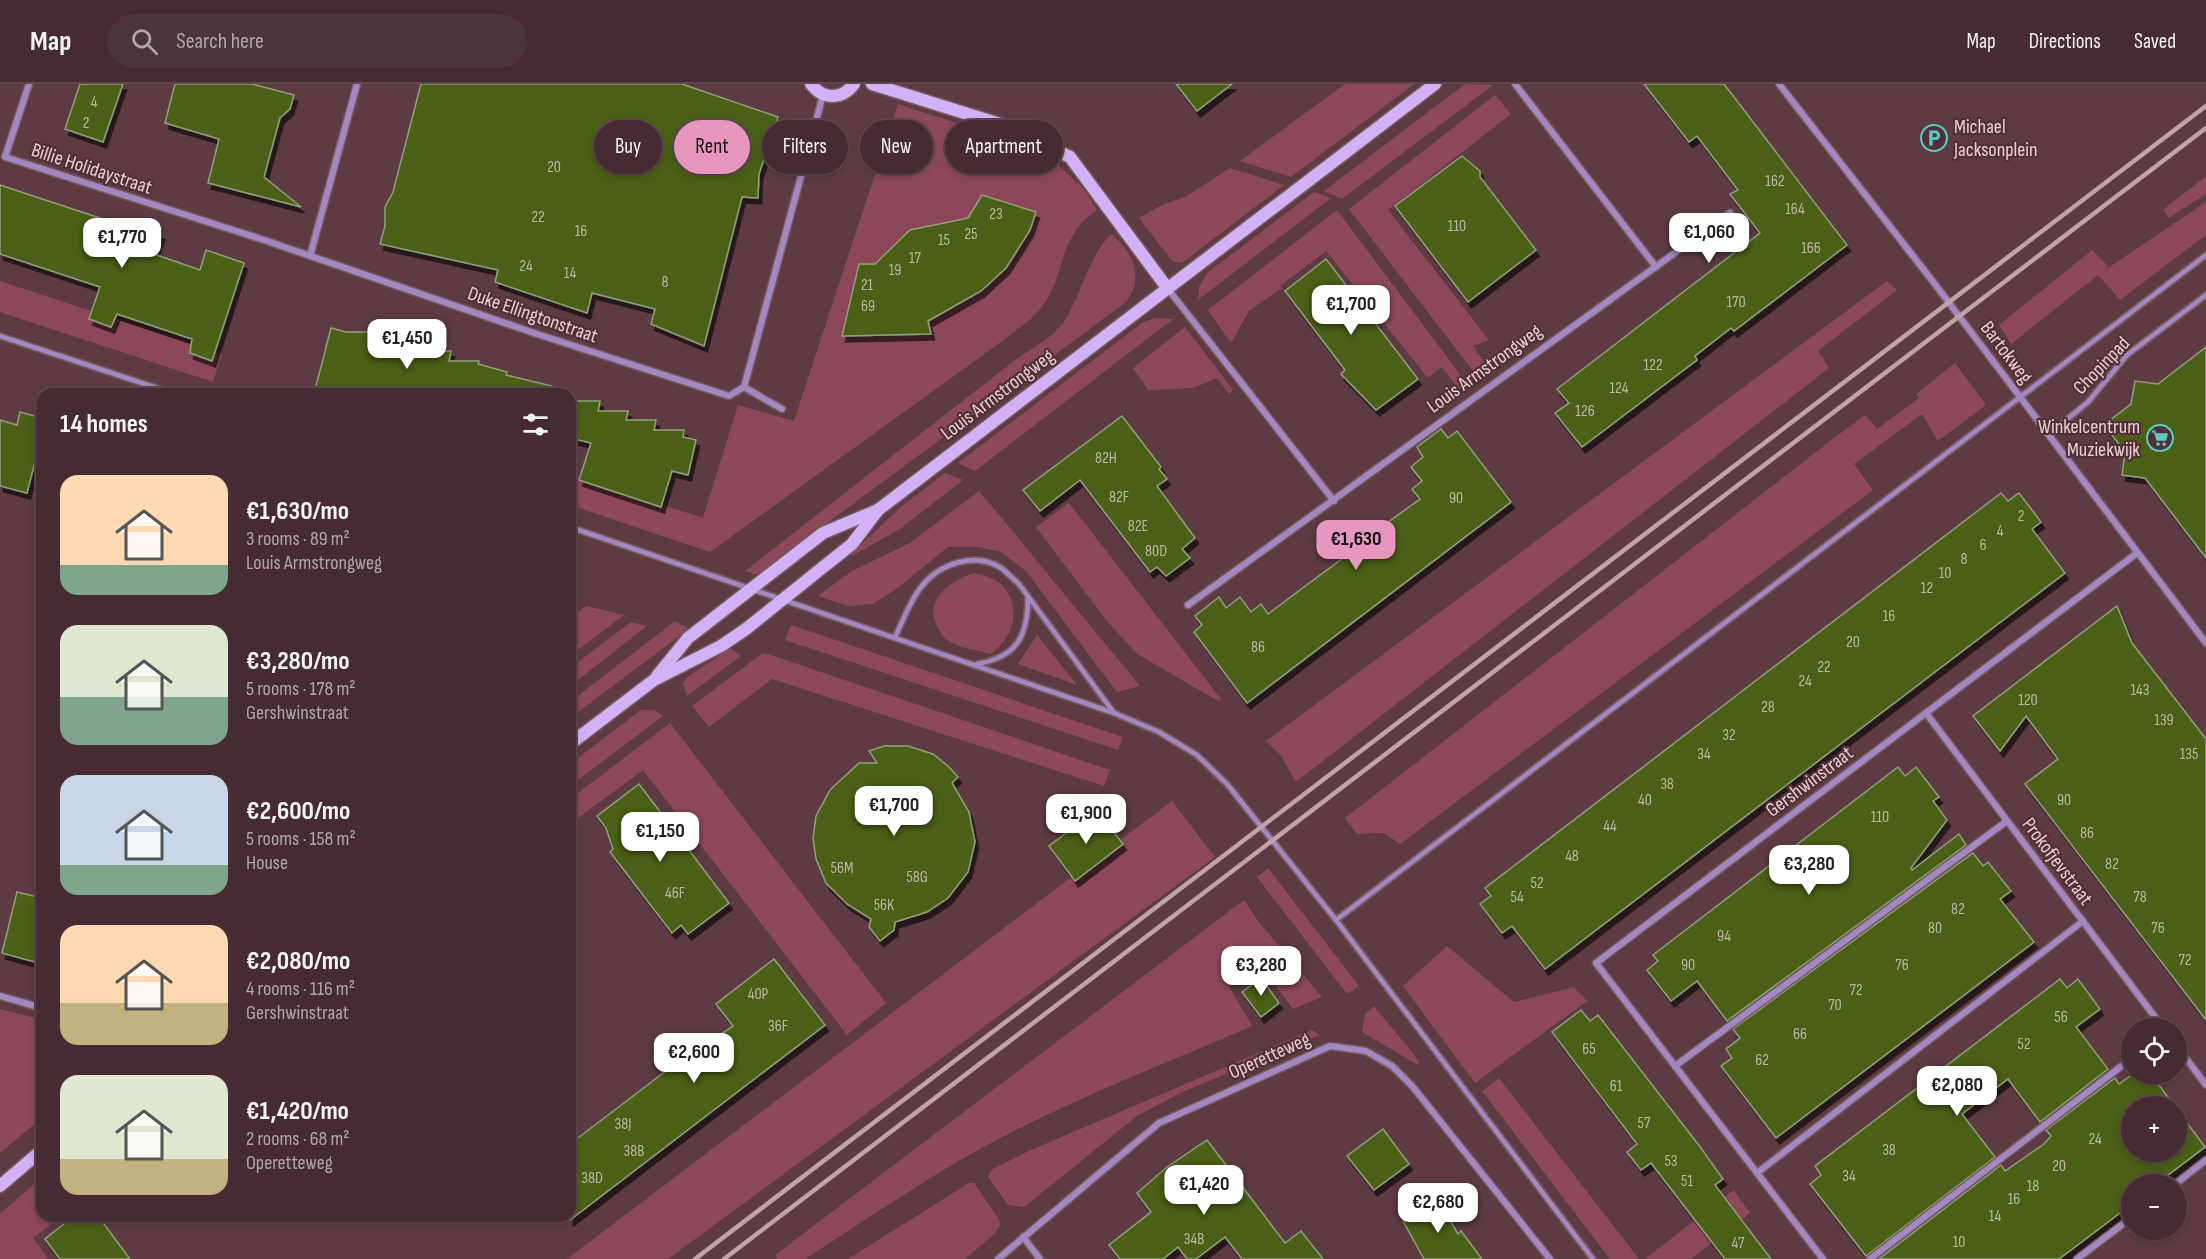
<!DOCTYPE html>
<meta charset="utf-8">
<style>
:root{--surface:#462c32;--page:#4d343a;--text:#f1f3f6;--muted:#b0a7ac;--line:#5e484d;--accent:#e797bd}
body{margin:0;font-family:"Sofia Sans Condensed",sans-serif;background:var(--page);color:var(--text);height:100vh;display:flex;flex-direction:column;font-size:22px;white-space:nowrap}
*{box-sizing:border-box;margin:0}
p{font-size:20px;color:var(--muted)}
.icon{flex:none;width:33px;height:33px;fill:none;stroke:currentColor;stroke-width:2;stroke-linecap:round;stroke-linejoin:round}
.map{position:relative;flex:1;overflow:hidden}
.drawer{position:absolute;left:36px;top:304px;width:540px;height:834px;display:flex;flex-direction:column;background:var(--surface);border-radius:18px;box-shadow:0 3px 9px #0003,0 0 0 2px var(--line)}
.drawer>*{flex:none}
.banner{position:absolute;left:594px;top:36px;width:570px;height:54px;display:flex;gap:12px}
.fabs{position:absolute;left:2121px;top:934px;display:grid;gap:12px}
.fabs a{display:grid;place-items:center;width:66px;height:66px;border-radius:50%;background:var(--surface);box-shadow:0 3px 9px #0003,0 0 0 2px var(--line);font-size:30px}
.price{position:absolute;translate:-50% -51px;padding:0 14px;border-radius:12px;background:#fff;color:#222;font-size:20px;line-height:39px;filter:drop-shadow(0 2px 3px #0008)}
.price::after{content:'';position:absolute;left:50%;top:36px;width:18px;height:14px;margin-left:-9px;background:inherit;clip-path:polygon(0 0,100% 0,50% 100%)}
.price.current{background:var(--accent);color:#111}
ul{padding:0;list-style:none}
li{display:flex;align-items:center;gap:18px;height:150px;padding:0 24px}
li span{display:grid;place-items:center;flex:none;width:168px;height:120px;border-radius:18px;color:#555}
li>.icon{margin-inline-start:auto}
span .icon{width:72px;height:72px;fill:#fffc;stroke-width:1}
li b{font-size:26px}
h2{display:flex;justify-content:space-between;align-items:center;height:72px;padding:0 24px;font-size:26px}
.chip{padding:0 21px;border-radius:27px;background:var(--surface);box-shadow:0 3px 9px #0003,0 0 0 2px var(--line);font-size:21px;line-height:54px}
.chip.current{background:var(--accent);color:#111}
header{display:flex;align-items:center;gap:36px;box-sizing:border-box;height:84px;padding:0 30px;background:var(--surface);border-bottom:2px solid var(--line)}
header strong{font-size:28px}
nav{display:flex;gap:33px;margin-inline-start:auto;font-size:21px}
.search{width:420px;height:54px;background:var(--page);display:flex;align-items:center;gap:15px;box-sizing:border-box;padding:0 21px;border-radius:33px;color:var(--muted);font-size:22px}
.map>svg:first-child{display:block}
</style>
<header>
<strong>Map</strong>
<div class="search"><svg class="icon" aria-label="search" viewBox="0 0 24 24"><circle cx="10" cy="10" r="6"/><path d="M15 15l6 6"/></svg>Search here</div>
<nav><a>Map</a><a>Directions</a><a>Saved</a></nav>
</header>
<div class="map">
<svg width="2206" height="1175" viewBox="0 0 2206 1175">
<defs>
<filter id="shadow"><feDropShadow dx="3.5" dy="6" stdDeviation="0" flood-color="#0009"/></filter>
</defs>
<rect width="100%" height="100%" fill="#5e3b42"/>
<g fill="#8c4859">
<polygon points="1345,0 1414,0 1291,93 1240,77"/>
<polygon points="1465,0 1493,1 1342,115 1324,107"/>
<polygon points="1495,11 1511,30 1388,126 1489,256 1473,262 1491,288 1479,295 1349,125"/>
<path d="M898,20L1020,60L1049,73L1083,104L1097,126C1057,153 1066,191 1043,221C1032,236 1015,247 1001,258L710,468L570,421V390L703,434L738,321L794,337Z"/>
<polygon points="1230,84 1284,101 1182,179 1172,177 1139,134 1162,121 1185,113"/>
<polygon points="2206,92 2206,110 2169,134 2163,126"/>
<polygon points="1314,108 1331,114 1198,216 1199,203 1207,189"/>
<polygon points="2206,118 2206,151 2120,216 2098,191 2011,260 1999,241 2092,166 2108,182 2105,186"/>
<polygon points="1337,126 1468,301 1461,307 1441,283 1428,294 1326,167 1280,202 1282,204 1249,227 1231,259 1208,226"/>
<path d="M1111,150C1133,167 1145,194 1126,218L757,491L745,487L1015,276C1031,265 1051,255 1063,239C1082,211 1087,174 1111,150Z"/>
<polygon points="0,197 222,270 213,298 0,228"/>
<polygon points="1887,197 1897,206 1818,267 1829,284 1296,698 1281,672 1266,657"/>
<polygon points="1155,234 1173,235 975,387 958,379 1142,239"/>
<polygon points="1185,243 1233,306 1229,310 1217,294 1193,304 1148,306 1133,284"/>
<polygon points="1955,279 1986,321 1938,357 1922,330 1854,380 1873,406 1400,760 1384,749 1357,750 1345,734 1834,354 1865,331 1877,345 1919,314 1916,310"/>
<polygon points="945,389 963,396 900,445 852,472 851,470 901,423"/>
<polygon points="979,407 1000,432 1140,602 1117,608 1026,487 1001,468 978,463 948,463 895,506 873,520 848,522 818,512 850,488 910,459"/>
<polygon points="1069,419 1221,615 1220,618 1137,570 1106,536 1036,443"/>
<path d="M974,489C983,491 994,494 1001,500C1023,522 1014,555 990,570C977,566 960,564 949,557C943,554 940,548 937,542C923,515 952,496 974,489Z"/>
<polygon points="586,522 624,531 570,572 570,534"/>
<polygon points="675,537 689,545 570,634 570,618"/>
<polygon points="631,538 647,542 570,602 570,584"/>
<polygon points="791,541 1123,653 1118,666 785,556"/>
<polygon points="1037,551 1077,601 1018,580"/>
<polygon points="730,564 741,572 687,612 683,600 686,594"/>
<polygon points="763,569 768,570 1110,686 1104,702 772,595 709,643 692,622"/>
<polygon points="641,626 654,626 663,632 570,702 570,680"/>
<polygon points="670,639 886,919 847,951 643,686 570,740 570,715"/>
<polygon points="1172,717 1215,773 668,1175 567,1175"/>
<polygon points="1268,784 1359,902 1347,910 1257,793"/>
<path d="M1244,816L1258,837L1322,913L1293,925L1263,885L1251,884L1229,902L1252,942C1171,977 1089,1009 1010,1049C939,1085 872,1132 805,1175H777L775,1171Z"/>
<polygon points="1447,862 1514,918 1574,903 1587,917 1475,999 1403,902"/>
<polygon points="1374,922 1419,977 1418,981 1362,948 1365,930"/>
<polygon points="0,925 42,936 42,1034 0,1069"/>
<polygon points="1312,946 1320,951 1180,1009 1137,1032 1024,1123 1008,1121 988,1093 991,1086 1031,1066"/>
<polygon points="1499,994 1639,1175 1610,1175 1482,1007"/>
<polygon points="42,1093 42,1132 61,1133 33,1154 48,1175 0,1175 0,1130"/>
<polygon points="969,1099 974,1099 999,1135 1000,1142 992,1152 965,1175 848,1175"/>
<polygon points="1734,1106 1750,1129 1691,1175 1645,1175"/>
</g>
<g fill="#4a6117" stroke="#909e7c" stroke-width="1.5" filter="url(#shadow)">
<polygon points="80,0 123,0 103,58 65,45"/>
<polygon points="175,0 252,0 294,11 290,25 280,34 264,93 301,123 208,99 219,55 165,39"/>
<polygon points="421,0 682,0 778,33 759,90 758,114 742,113 704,262 651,240 655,225 592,209 587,229 495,198 498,186 380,160 385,142 385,123 393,108"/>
<polygon points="1176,0 1232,0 1197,27"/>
<polygon points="1644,0 1724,0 1847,161 1734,247 1731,244 1695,272 1697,276 1582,363 1555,329 1569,319 1557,305 1760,149 1730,110 1738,106 1697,52 1689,58"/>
<polygon points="1462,72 1480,87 1480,93 1536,166 1468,218 1395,122"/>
<polygon points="0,101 121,141 123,137 161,150 154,170 200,186 206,166 244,179 212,277 190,269 192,255 117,230 111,243 89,235 100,203 0,170"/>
<polygon points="982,111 1036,128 1030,146 1006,184 981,207 928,237 931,250 842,252 859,180 875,180 910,146 968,134"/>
<polygon points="1326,175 1418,295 1376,326 1341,290 1345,286 1285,207"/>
<polygon points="331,244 346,248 395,248 392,257 423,257 421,267 451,267 449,277 479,277 478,280 507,288 506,291 552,302 551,310 314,310"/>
<polygon points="2206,263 2206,474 2145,394 2122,391 2125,368 2104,341 2131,320 2135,297 2158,300"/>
<polygon points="570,317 600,317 598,327 628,327 626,336 656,336 654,346 684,346 683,353 696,356 688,391 672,387 661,423 579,396 591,359 570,354"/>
<polygon points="20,328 42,334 42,350 27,409 0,402 0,336 17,341"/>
<polygon points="1122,332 1161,383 1159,385 1167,395 1157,402 1195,454 1182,465 1190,474 1166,492 1157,483 1150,488 1080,396 1040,427 1023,406"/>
<polygon points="1441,345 1448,354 1457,347 1511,418 1247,619 1194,548 1202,541 1195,532 1219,513 1226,524 1240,513 1251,528 1261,520 1268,530 1300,506 1351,468 1342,457 1366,440 1373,449 1420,415 1412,405 1422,397 1411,383 1423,373 1417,363"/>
<polygon points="2001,409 2008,417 2019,409 2041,438 2032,445 2065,489 1545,885 1512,842 1502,849 1480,820 1491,812 1485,804"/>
<polygon points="2117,522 2132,559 2206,655 2206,936 2025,700 2058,675 2026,632 2000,667 1973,632"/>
<polygon points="884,662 908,662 933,670 949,683 958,693 952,699 969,728 975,758 968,788 948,814 927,828 895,838 894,846 880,857 869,843 871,835 847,820 826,799 816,775 813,754 816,732 830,706 859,679 877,679 869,667"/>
<polygon points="1898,683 1905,692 1916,683 1939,713 1933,717 1947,736 1911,784 1912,786 1959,750 1966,761 1727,937 1697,897 1671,917 1647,886 1658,877 1653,871"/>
<polygon points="639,700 729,819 688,850 681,841 672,849 610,768 613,765 606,744 597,732"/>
<polygon points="1097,726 1123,760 1075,797 1049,762"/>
<polygon points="1973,769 1983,782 1988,778 2011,807 2000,815 2034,858 1776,1054 1721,982 1732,974 1726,965 1740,954 1733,945"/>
<polygon points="17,808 42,814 42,880 2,869"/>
<polygon points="774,875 825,941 570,1136 570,1060 662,990 733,942 716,920"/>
<polygon points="1261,894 1279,919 1261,933 1242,908"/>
<polygon points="2060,895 2067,904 2078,895 2100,925 2076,943 2108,985 2040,1038 2008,995 1962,1030 1995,1073 1866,1172 1810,1100 1821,1091 1815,1082"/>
<polygon points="1581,926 1590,937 1598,931 1701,1064 1723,1095 1715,1101 1771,1175 1725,1175 1651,1079 1641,1086 1627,1068 1637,1060 1552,948"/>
<polygon points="2133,990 2151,990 2175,1023 2132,1023 2132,1068 2176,1068 2176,1024 2205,1063 2155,1101 2132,1101 2132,1120 2059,1175 1879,1175 2001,1081 2005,1087 2044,1060 2051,1052 2046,1046 2115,994 2119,1000"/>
<polygon points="1383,1045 1409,1080 1374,1106 1347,1072"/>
<polygon points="1207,1056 1285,1159 1301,1147 1323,1175 1242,1175 1225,1153 1196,1175 1187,1175 1178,1163 1163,1175 1120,1175 1109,1161 1151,1128 1137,1109 1167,1083"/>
<polygon points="1435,1111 1458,1150 1461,1147 1482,1175 1424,1175 1403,1137"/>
<polygon points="74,1132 98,1132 130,1175 60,1175 45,1155"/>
</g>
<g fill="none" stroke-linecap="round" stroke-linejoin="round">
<defs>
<g id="lane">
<polyline points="0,252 175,310"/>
<polyline points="2048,351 2088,318 2127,271 2206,211"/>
<polyline points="570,443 1114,629 1159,648 1197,671 1227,700 1336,836 1593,1175"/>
<path d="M895,553C903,537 910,517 921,503C939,480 975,467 1001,484C1007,488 1013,495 1019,500L1114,629"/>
<path d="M977,580C1017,573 1028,552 1028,513"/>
<polyline points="1336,836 2206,171"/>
</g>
<g id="street">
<polyline points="29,0 5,73 264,156 534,249 729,312 744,303"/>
<polyline points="1515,0 1656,183"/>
<polyline points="1779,0 1931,195 2206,559"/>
<polyline points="310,172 357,0"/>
<polyline points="1168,205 1334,417"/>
<polyline points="782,325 744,303 823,11"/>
<polyline points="1188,521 1730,129"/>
<polyline points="1926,629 2164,945"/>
<polyline points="0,912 42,924"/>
<polyline points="2176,961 2206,1001"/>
<polyline points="1675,982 2007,737"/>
<polyline points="1757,1089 2083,837"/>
<polyline points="2174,1101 2206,1076"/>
<polyline points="1023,1153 1040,1175"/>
<polyline points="998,1175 1159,1039 1330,962 1366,967 1392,982 1413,1003 1550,1175"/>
<polyline points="1823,1175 1596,879 2137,469"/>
<polyline points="1870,1175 2132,974"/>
<polyline points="2077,1175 2132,1133"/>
</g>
<g id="secondary">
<path d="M811,0C823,16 842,16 854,0"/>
<polyline points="872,0 1003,41 1070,73 1168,205"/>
<polyline points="657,592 688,554 823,449 878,426"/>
<polyline points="570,660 654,596 721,562 746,545 852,460 878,426 1435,0"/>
<polyline points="0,1102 42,1066"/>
</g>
</defs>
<use href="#lane" stroke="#79595f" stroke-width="8"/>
<use href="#street" stroke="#79595f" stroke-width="9"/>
<use href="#secondary" stroke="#79595f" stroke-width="15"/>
<use href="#lane" stroke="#a288c0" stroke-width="4.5"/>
<use href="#street" stroke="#a288c0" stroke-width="6"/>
<use href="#secondary" stroke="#d2b1f7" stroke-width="12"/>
<g stroke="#bea4a9" stroke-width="4.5">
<polyline points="695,1175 2206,22"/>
<polyline points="724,1175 2206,44"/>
</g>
</g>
<defs>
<symbol id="parking-ring" viewBox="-11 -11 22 22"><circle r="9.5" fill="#533038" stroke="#57cec1" stroke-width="1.5"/><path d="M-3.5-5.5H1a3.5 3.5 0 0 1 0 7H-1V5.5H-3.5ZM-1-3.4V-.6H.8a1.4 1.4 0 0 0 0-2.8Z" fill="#57cec1"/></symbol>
<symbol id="supermarket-ring" viewBox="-11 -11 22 22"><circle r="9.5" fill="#533038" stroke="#57cec1" stroke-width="1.5"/><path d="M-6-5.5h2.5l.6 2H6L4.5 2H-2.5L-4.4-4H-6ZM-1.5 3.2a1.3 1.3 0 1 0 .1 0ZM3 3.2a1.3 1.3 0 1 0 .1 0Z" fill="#57cec1"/></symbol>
</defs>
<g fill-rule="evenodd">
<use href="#parking-ring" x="1919" y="39" width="30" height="30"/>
<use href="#supermarket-ring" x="2145" y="339" width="30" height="30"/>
</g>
<g text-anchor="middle" stroke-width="4.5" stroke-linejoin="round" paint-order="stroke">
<g font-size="16" fill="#c0b5a6">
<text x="94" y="23">4</text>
<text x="86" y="44">2</text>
<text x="554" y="88">20</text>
<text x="1775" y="102">162</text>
<text x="1795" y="130">164</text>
<text x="996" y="135">23</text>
<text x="538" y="138">22</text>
<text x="1457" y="147">110</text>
<text x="581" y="152">16</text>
<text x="971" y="155">25</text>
<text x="944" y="161">15</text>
<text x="1811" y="169">166</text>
<text x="915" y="179">17</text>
<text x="526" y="187">24</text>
<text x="895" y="191">19</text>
<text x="570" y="194">14</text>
<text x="665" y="203">8</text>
<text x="867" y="206">21</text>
<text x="1736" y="223">170</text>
<text x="868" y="227">69</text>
<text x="1653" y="286">122</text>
<text x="1619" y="309">124</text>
<text x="1585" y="332">126</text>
<text x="1106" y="379">82H</text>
<text x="1119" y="418">82F</text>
<text x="1456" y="419">90</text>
<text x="2021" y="437">2</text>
<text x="1138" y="447">82E</text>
<text x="2000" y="452">4</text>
<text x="1983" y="466">6</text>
<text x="1156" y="472">80D</text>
<text x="1964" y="480">8</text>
<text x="1945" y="494">10</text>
<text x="1927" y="509">12</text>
<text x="1889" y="537">16</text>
<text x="1853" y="563">20</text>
<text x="1258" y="568">86</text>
<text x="1824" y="588">22</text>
<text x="1805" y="602">24</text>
<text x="2140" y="611">143</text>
<text x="2028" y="621">120</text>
<text x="1768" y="628">28</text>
<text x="2164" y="641">139</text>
<text x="1729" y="656">32</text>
<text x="1704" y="675">34</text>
<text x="2189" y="675">135</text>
<text x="1667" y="705">38</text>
<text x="1645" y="721">40</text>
<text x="2064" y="721">90</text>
<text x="1880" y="738">110</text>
<text x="1610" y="747">44</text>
<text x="2087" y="754">86</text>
<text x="1572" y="777">48</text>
<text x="2112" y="785">82</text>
<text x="842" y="789">56M</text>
<text x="917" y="798">58G</text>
<text x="1537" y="804">52</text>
<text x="675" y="814">46F</text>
<text x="1517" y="818">54</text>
<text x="2140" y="818">78</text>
<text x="884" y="826">56K</text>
<text x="1958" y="830">82</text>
<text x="1935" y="849">80</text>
<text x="2158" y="849">76</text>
<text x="1724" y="857">94</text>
<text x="2185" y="881">72</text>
<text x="1688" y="886">90</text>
<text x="1902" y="886">76</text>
<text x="1856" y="911">72</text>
<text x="758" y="915">40P</text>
<text x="1835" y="926">70</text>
<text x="2061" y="938">56</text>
<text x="778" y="947">36F</text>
<text x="1800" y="955">66</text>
<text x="2024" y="965">52</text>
<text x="1589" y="970">65</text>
<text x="1762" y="981">62</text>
<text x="1616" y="1007">61</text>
<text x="1644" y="1044">57</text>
<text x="623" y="1045">38J</text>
<text x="2095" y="1060">24</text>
<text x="1889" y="1071">38</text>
<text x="634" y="1072">38B</text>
<text x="1671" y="1082">53</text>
<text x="2059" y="1087">20</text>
<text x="1849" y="1097">34</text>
<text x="592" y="1099">38D</text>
<text x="1687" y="1102">51</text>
<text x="2033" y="1107">18</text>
<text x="2014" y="1120">16</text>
<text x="1995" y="1137">14</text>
<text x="1194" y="1160">34B</text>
<text x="1959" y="1163">10</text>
<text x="1738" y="1164">47</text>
</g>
<g font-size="20" fill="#e7d1d5" stroke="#533038" text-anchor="start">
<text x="1954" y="49">Michael<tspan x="1954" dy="23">Jacksonplein</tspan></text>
<text x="2140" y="349" text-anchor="end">Winkelcentrum<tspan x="2140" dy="23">Muziekwijk</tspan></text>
</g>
<g font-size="20" fill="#e7d1d5" stroke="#533038">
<text transform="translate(92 84) rotate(18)" y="7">Billie Holidaystraat</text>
<text transform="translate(533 230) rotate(19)" y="7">Duke Ellingtonstraat</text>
<text transform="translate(2007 268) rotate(53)" y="7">Bartokweg</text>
<text transform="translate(2101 281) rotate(-46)" y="7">Chopinpad</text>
<text transform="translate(1484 284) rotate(-36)" y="7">Louis Armstrongweg</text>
<text transform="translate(997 310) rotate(-37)" y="7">Louis Armstrongweg</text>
<text transform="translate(1809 697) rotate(-37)" y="7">Gershwinstraat</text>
<text transform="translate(2058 777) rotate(53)" y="7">Prokofjevstraat</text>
<text transform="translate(1269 971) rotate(-24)" y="7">Operetteweg</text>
</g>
</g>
</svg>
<div class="fabs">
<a><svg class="icon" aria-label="locate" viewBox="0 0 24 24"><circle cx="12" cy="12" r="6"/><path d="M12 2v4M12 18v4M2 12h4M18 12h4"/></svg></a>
<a>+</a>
<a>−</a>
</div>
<b class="price" style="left:1709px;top:180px">€1,060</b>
<b class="price" style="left:122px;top:185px">€1,770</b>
<b class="price" style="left:1351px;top:252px">€1,700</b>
<b class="price" style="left:407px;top:286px">€1,450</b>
<b class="price current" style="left:1356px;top:487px">€1,630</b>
<b class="price" style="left:894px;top:753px">€1,700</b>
<b class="price" style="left:1086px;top:761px">€1,900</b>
<b class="price" style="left:660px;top:779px">€1,150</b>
<b class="price" style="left:1809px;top:812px">€3,280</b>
<b class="price" style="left:1261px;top:913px">€3,280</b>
<b class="price" style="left:694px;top:1000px">€2,600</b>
<b class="price" style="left:1957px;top:1033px">€2,080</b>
<b class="price" style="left:1204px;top:1132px">€1,420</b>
<b class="price" style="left:1438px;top:1150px">€2,680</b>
<div class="banner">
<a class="chip">Buy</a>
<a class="chip current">Rent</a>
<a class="chip">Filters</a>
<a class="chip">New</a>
<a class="chip">Apartment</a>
</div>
<section class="drawer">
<h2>14 homes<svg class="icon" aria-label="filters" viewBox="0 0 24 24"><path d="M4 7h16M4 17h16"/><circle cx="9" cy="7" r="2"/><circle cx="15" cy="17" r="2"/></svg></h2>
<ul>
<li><span style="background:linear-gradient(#ffd9b3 75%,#7fa58c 0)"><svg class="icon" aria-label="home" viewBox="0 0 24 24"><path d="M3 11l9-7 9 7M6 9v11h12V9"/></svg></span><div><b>€1,630/mo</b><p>3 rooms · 89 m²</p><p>Louis Armstrongweg</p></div></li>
<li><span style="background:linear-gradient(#dfe7d0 60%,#7fa58c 0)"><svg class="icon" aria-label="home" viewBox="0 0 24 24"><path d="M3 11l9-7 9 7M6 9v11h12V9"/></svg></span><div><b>€3,280/mo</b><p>5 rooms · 178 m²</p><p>Gershwinstraat</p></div></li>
<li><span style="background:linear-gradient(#c9d6e8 75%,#7fa58c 0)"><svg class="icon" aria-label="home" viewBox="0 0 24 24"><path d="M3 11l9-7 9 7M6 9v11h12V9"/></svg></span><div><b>€2,600/mo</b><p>5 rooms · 158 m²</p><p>House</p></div></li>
<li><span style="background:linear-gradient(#ffd9b3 65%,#c2b280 0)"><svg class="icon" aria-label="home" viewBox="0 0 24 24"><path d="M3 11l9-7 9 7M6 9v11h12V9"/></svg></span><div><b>€2,080/mo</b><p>4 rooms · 116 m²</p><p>Gershwinstraat</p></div></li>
<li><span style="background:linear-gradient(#dfe7d0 70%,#c2b280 0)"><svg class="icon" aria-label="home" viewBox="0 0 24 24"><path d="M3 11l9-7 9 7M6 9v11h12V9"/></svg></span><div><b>€1,420/mo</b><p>2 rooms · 68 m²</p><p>Operetteweg</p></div></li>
</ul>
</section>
</div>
